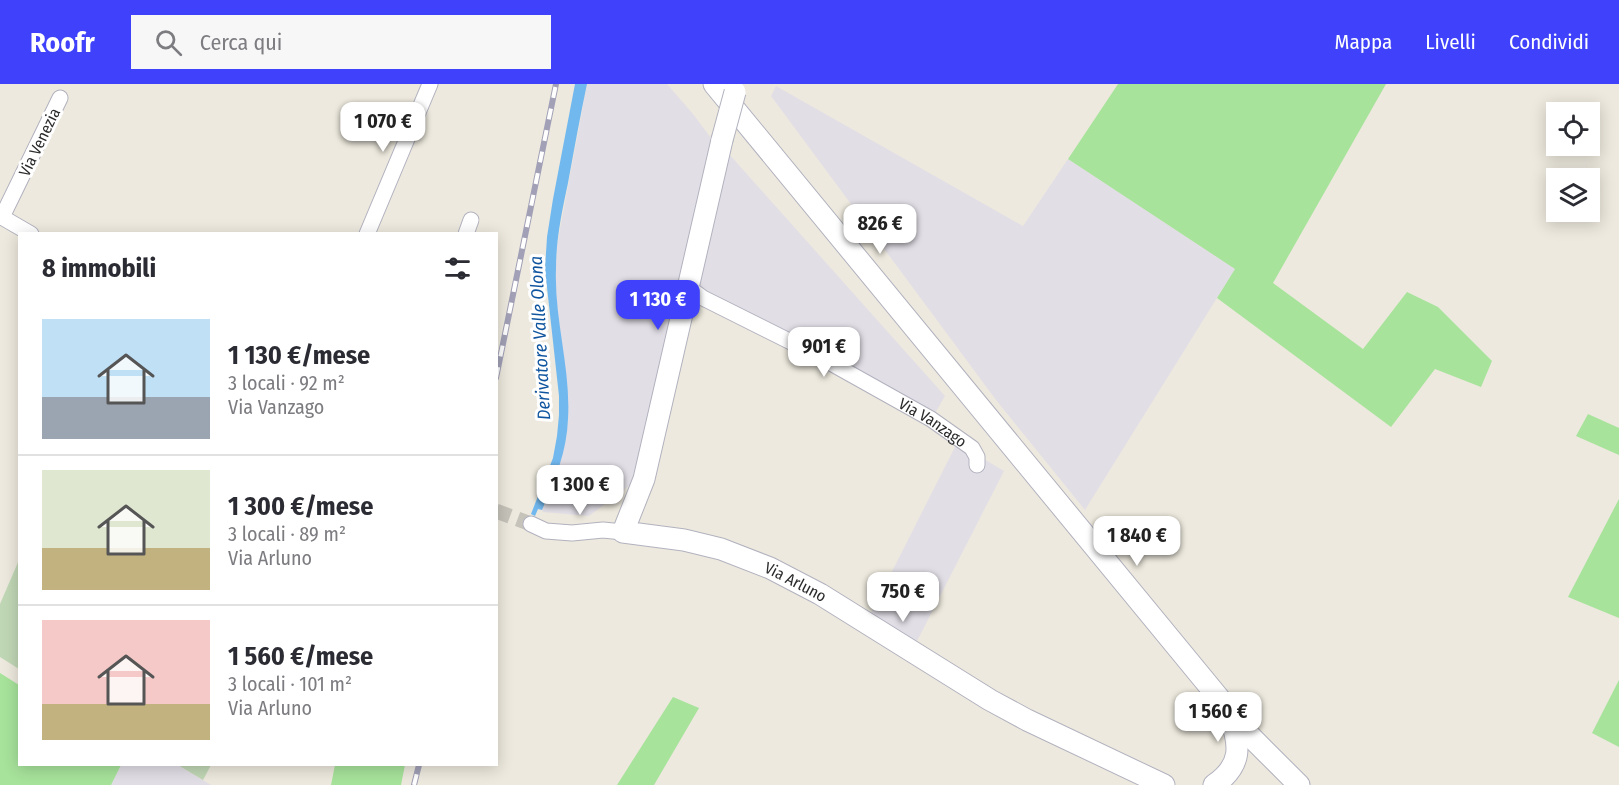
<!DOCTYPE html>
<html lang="it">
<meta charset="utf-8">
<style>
:root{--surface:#fff;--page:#f7f7f7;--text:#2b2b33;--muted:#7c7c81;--line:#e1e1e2;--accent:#3f42fa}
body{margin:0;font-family:"Fira Sans Condensed",sans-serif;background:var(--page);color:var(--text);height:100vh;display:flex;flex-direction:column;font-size:22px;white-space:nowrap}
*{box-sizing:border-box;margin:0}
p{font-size:20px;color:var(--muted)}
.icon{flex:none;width:33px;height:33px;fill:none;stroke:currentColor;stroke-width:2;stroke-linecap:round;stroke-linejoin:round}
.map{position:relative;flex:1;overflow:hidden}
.panel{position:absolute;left:18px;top:148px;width:480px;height:534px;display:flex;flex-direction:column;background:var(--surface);border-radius:0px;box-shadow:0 3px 15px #0003}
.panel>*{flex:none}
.tools{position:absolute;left:1546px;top:18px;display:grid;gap:12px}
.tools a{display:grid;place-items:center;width:54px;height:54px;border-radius:0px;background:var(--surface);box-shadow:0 3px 15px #0003;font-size:30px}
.price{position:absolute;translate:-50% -51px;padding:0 14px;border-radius:12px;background:#fff;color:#222;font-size:20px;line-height:39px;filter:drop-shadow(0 2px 3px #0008)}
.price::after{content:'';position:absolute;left:50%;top:36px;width:18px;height:14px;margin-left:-9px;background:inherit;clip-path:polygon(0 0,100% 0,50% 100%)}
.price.current{background:var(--accent);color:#fff}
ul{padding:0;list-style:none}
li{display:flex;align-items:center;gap:18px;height:150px;padding:0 24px}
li+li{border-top:2px solid var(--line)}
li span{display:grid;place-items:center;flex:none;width:168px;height:120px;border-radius:0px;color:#555}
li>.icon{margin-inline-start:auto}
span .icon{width:72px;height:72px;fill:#fffc;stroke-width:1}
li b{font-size:26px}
h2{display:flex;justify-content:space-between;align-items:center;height:72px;padding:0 24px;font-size:26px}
header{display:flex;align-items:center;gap:36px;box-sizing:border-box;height:84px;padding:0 30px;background:var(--accent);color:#fff}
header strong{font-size:28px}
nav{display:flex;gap:33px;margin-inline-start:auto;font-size:21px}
.search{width:420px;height:54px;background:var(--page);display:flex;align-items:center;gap:15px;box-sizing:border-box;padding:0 21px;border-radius:0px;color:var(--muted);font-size:22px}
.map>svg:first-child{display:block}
</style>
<header>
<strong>Roofr</strong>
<div class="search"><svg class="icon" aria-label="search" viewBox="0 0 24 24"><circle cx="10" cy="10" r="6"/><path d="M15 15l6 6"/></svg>Cerca qui</div>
<nav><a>Mappa</a><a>Livelli</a><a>Condividi</a></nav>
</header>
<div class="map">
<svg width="1619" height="701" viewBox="0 0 1619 701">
<rect width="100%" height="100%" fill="#ede9de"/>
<g fill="#e2dee6">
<polygon points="587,0 667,0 693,30 711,54 634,398 589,432 543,428 542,426 556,393 566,355 568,335 568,313 557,220 555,201 557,161"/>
<polygon points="776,2 1023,142 1068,75 1235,185 1085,426 996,316 771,12"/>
<polygon points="729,70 945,312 934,331 694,201"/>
<polygon points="957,359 1004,387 915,561 870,531"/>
<polygon points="121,681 178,681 211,701 111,701"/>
</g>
<g fill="#a7e39b">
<polygon points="1118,0 1386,0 1273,199 1363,265 1407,208 1438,223 1492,277 1481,303 1435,285 1391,343 1217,214 1235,185 1068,75"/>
<polygon points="1588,330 1619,344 1619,371 1576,352"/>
<polygon points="1619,415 1619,534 1568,513"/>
<polygon points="0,589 19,601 20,681 121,681 111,701 0,701"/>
<polygon points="1619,596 1619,663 1592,649"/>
<polygon points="673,613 699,624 654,701 617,701"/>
<polygon points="335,681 405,681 401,701 331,701"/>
</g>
<g fill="#c0d7b5">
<polygon points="19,476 19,585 0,573 0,520"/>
<polygon points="178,681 211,681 203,696"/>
</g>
<path fill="#71b8ef" d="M575,0H587C580,33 574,66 568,99C562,127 556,155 556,185C554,235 571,285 568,335C567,367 555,396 542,426L538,425L535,432L531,430L553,374L557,352L559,331V312L545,185L547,153L553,115Z"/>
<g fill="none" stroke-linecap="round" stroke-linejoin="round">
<polyline stroke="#c6c3ba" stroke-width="15" stroke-dasharray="15 8" stroke-linecap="butt" points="496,427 531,440"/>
<defs>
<g id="street">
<polyline points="0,132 31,150"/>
<polyline points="2,133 60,14"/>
<polyline points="367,150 430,0"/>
<polyline points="466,150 471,136"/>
<path id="s1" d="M688,203L703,214L813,269L931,335L972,364L977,373V381"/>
<polyline points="531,440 546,447 572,449 603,446 623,448"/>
</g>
<g id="secondary">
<polyline points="714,0 1251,653 1299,701"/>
<path id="s2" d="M722,56L644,395L623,448L684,456L721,465L770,484L820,510L990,616L1027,636L1164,701"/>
<path d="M1214,701C1243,681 1240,661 1230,632"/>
</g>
</defs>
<use href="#street" stroke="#b2b2bf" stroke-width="17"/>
<use href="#secondary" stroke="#b2b2bf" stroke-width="23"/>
<use href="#street" stroke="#fff" stroke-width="15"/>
<use href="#secondary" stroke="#fff" stroke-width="21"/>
<defs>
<g id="rail">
<polyline points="496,294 556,0"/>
<polyline points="414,701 419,681"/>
</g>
</defs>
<use href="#rail" stroke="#a1a0b6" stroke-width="6"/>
<use href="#rail" stroke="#fff" stroke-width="4" stroke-dasharray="11" stroke-linecap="butt"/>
<defs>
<polyline id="secondary-bridge" points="722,56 735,8"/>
</defs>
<use href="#secondary-bridge" stroke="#b2b2bf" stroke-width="23" stroke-linecap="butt"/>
<use href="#secondary-bridge" stroke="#fff" stroke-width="21"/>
</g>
<g text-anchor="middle" stroke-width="6" stroke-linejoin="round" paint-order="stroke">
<g font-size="16" fill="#2c2c2c" stroke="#fff">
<text transform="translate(39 58) rotate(-64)" y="6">Via Venezia</text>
<text dy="6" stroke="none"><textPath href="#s1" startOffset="280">Via Vanzago</textPath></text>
<text dy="6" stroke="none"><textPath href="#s2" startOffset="586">Via Arluno</textPath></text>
</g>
<g font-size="18" font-style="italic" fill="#0e549e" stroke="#fff">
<text transform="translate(540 254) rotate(-93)" y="6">Derivatore Valle Olona</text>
</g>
</g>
</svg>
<div class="tools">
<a><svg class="icon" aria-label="locate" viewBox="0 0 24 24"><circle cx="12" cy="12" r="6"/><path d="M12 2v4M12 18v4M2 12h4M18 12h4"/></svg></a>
<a><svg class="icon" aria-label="layers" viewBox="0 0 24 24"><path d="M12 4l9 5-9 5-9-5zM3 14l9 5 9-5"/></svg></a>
</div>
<b class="price" style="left:383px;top:69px">1 070 €</b>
<b class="price" style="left:880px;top:171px">826 €</b>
<b class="price current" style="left:658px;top:247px">1 130 €</b>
<b class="price" style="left:824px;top:294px">901 €</b>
<b class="price" style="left:580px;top:432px">1 300 €</b>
<b class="price" style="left:1137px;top:483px">1 840 €</b>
<b class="price" style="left:903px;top:539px">750 €</b>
<b class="price" style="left:1218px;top:659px">1 560 €</b>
<section class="panel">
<h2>8 immobili<svg class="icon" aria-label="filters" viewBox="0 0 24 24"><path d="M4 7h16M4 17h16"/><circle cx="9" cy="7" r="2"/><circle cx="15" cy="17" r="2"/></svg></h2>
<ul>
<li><span style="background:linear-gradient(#bfe0f5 65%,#9aa5b1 0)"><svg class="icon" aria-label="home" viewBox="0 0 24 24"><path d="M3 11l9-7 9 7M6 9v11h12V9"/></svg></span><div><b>1 130 €/mese</b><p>3 locali · 92 m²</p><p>Via Vanzago</p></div></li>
<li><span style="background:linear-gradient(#dfe7d0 65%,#c2b280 0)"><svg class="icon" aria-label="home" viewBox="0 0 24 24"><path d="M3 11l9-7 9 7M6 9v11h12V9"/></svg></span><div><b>1 300 €/mese</b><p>3 locali · 89 m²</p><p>Via Arluno</p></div></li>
<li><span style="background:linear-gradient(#f6c9c9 70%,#c2b280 0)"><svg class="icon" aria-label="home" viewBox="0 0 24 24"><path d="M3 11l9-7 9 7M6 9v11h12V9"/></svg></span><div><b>1 560 €/mese</b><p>3 locali · 101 m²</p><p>Via Arluno</p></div></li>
</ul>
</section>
</div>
